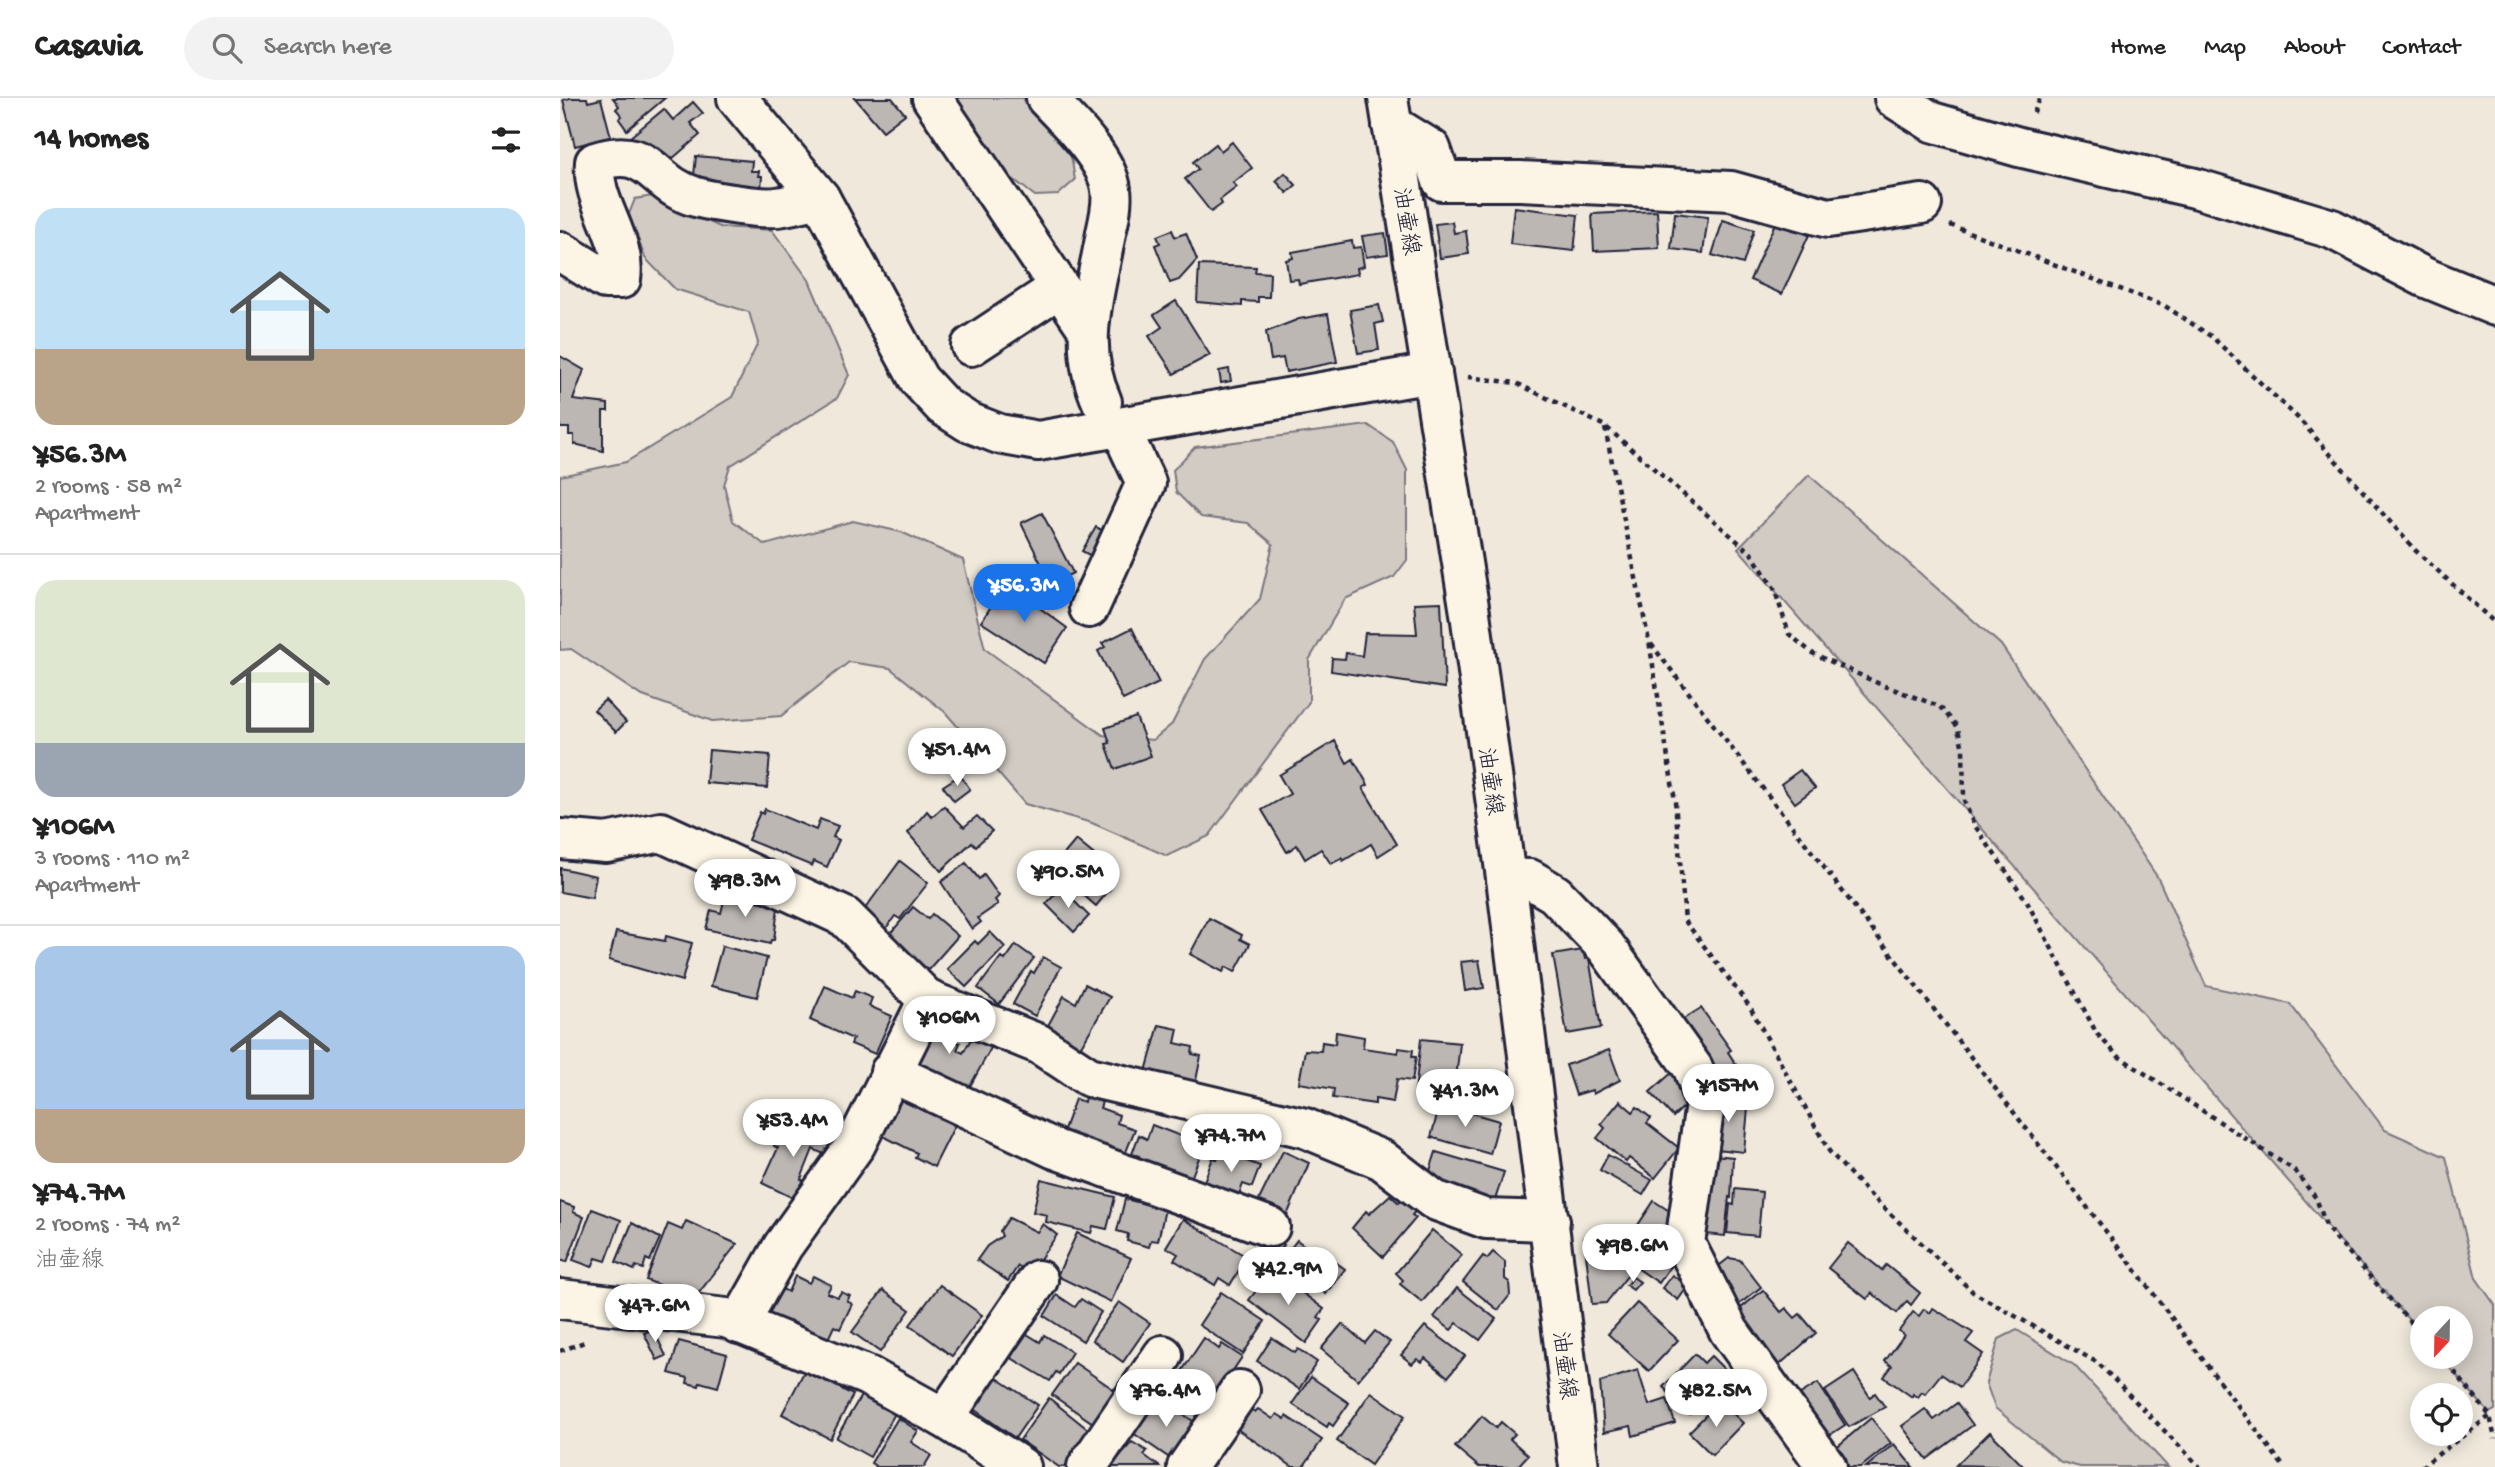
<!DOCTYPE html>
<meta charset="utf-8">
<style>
:root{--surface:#fff;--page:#f2f2f2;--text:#222;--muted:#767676;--line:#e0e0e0;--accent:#1a73e8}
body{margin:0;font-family:"Gochi Hand","Klee One",sans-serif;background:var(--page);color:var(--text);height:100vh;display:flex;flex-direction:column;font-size:26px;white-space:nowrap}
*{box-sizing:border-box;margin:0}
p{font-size:23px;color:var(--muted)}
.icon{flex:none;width:38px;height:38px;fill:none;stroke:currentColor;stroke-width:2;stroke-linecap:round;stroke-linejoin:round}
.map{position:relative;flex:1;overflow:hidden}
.side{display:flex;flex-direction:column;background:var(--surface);width:560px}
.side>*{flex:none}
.needle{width:46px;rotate:202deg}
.fabs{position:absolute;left:1850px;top:1208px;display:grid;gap:14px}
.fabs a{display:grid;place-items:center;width:63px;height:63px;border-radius:50%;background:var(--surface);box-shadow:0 4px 18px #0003;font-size:35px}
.price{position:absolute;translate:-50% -60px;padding:0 16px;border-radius:24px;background:#fff;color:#222;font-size:23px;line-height:46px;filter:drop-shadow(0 2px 4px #0008)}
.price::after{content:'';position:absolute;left:50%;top:42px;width:21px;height:16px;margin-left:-10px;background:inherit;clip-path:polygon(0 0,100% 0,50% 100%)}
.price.on{background:var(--accent);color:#fff}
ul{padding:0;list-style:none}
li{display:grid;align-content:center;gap:14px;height:371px;padding:0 35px}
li+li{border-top:2px solid var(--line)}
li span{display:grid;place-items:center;height:217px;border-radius:21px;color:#555}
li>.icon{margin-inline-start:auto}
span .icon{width:126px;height:126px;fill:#fffc;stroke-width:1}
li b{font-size:30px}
h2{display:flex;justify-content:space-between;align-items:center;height:84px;padding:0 35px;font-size:30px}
header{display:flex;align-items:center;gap:42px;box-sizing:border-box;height:98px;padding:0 35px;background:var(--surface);border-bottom:2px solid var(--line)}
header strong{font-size:33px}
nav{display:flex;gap:38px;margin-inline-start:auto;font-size:24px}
.search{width:490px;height:63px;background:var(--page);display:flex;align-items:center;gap:18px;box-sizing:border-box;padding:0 24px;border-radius:38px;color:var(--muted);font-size:26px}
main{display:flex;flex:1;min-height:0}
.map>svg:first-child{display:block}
</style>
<header>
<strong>Casavia</strong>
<div class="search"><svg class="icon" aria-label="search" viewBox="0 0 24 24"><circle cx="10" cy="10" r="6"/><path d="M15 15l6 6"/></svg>Search here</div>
<nav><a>Home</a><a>Map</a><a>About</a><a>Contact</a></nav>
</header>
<main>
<section class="side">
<h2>14 homes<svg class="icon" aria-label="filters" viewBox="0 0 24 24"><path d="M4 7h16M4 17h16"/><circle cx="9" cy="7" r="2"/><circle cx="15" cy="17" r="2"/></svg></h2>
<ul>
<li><span style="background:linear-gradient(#bfe0f5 65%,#b9a48a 0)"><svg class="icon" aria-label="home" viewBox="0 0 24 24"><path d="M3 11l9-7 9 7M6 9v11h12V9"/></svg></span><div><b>¥56.3M</b><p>2 rooms · 58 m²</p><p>Apartment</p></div></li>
<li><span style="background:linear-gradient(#dfe7d0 75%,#9aa5b1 0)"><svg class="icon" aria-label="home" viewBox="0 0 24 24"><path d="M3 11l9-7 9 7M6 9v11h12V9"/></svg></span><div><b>¥106M</b><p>3 rooms · 110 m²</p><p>Apartment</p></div></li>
<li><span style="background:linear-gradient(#a9c7e8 75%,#b9a48a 0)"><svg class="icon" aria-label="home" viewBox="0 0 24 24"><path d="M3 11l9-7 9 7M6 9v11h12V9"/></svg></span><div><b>¥74.7M</b><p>2 rooms · 74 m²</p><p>油壷線</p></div></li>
</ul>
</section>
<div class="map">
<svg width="1935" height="1369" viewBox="0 0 1935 1369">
<rect width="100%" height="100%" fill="#efe8db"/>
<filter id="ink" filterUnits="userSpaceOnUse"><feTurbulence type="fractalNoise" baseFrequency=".0143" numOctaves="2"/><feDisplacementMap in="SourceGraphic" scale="14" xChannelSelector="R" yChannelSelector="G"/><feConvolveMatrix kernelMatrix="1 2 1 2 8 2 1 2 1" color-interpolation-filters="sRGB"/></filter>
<g filter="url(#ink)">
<g fill="#d1cbc3" stroke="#7a767f" stroke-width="2">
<polygon points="392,0 463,0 511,57 515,82 498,97 475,98 448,77"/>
<polygon points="93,98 160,129 212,132 249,182 289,277 277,300 170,368 164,387 173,423 205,447 293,423 341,434 403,462 425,551 543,637 593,642 612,626 645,561 700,501 713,446 688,425 641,419 616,394 613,372 635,349 808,327 833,344 847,372 847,462 834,479 785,501 749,562 749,604 649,738 607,758 532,725 465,706 385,614 330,570 289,564 221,618 152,623 80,597 11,551 0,552 0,378 66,364 172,299 198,245 189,214 115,191 85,160 69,116 75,101"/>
<polygon points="1249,377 1441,547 1598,780 1646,888 1730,906 1825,1032 1886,1059 1916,1180 1935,1207 1935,1312 1929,1315 1880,1258 1900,1258 1900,1220 1862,1220 1862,1237 1178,450"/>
<polygon points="1457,1232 1514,1267 1608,1369 1520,1369 1501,1364 1435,1310 1426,1285 1439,1241"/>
</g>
<g fill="#bcb7b3" stroke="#22223b" stroke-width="2">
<polygon points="10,0 27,0 28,4 41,1 51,39 15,48 3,2"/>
<polygon points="53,0 105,0 67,32 59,21 62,18 56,11 59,8"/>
<polygon points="295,0 332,0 345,16 323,33"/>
<polygon points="133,4 143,15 130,25 140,37 105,67 79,51 69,40 104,11 113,22"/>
<polygon points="672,44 692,70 673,85 677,89 660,102 662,106 651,114 625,81 638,71 633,64 656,46 661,53"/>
<polygon points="136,58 192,63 191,73 199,73 198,78 202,78 201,92 133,87"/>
<polygon points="725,75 736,87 727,95 716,83"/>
<polygon points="954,109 1018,117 1014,153 950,146"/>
<polygon points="1097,113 1099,150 1034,153 1032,116"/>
<polygon points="1115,115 1148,119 1143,155 1111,151"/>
<polygon points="1163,122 1194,132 1183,166 1152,157"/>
<polygon points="1216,123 1249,137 1222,196 1190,182"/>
<polygon points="892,124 894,135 906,133 909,156 880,160 875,126"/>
<polygon points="612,132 615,139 626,135 637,162 619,182 610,185 595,147 600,145 597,138"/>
<polygon points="825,135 828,156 806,159 802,138"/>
<polygon points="792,143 793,150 801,149 804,168 797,170 798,176 739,186 738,181 729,182 726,162 733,160 732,154"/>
<polygon points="639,167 696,169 695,174 710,175 709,199 698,199 698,204 682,203 682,208 637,204"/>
<polygon points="616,203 650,257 614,276 589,238 602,229 594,217"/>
<polygon points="819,207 823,224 815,226 819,252 798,255 790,212"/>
<polygon points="768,216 777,264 726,274 723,260 711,262 706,234 739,221"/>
<polygon points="0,258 24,272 13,302 48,306 48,313 43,313 43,353 14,346 14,337 9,337 9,330 0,330"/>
<polygon points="669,271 671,283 661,285 659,273"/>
<polygon points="482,415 513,475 491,486 461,425"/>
<polygon points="536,429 547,435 533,459 522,453"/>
<polygon points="446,485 507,530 484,565 421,524"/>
<polygon points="881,504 885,590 771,573 772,560 785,561 786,555 802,558 805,535 857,536 854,505"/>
<polygon points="572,530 599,585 563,602 538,553 545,549 542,545"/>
<polygon points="45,602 66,624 56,634 34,612"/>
<polygon points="576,619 591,658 555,671 546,646 550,645 545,630"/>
<polygon points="775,643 787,665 793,661 808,687 803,690 837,746 818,758 811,746 783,763 782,760 771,766 761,751 745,761 737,747 727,754 702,712 730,696 719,677"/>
<polygon points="149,652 210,657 207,690 146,685"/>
<polygon points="1240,672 1255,690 1235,705 1221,686"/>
<polygon points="400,677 410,691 394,703 383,688"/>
<polygon points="384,708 404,729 417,718 432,733 416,748 412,744 381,773 348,735 367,713 372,719"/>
<polygon points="205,711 256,732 260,721 278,728 273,739 279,742 267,769 254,763 252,768 188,742 200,714 203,716"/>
<polygon points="516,742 550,770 541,782 551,790 536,808 520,794 523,792 494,768"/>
<polygon points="340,763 368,785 340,821 335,818 321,837 299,819"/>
<polygon points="406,765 419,781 424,777 439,798 435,802 438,806 418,820 421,824 412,831 381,784"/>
<polygon points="0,770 36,778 32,800 0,794"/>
<polygon points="501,790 529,818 514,834 486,806"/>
<polygon points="166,794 218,809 214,842 211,842 210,846 146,831 151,812 161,815"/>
<polygon points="353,809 368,821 372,816 398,838 368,872 358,863 354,868 323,844"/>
<polygon points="649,820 682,837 680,841 690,846 675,874 666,869 663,874 630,856"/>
<polygon points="56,834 105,843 106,838 132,845 122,883 49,862"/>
<polygon points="430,834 445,849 406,889 387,871 415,843 418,846"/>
<polygon points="456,847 474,860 439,906 418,890 441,859 445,862"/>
<polygon points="162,848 207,860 197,899 151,888"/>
<polygon points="1023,852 1025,861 1029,860 1041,930 1007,936 993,857"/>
<polygon points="483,859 501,869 475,918 453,906 471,873 474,875"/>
<polygon points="919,862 924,890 905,893 901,864"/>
<polygon points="525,886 550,899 520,950 485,933 504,898 516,905"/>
<polygon points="265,888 292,900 295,893 312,900 309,908 332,918 315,956 291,946 293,941 250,922"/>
<polygon points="1141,910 1171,952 1168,954 1177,968 1151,983 1117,925"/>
<polygon points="376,924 397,937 394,942 400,945 397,952 403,955 412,939 431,950 408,992 345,960"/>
<polygon points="599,927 618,931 615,945 633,949 632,956 641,958 634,992 583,984"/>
<polygon points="776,934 804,939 803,950 838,955 839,950 853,952 852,959 856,959 852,983 837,981 833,1004 815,1001 815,1006 773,1000 774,991 739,985 745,952 761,953 762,944 775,946"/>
<polygon points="861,941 900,945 894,998 855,994"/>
<polygon points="1049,952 1060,982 1033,996 1032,992 1016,997 1006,967"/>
<polygon points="1115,972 1132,1001 1113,1019 1090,994"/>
<polygon points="1177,997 1189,999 1184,1054 1146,1050 1151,1003"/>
<polygon points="525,999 542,1004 540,1010 559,1017 557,1025 575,1031 564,1059 502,1037 515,1001 524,1004"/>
<polygon points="341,1002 395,1027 374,1069 355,1059 357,1055 323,1038"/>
<polygon points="1060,1003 1073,1014 1077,1009 1091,1020 1087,1025 1119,1050 1095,1080 1069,1060 1066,1064 1037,1040 1045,1030 1041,1026"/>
<polygon points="880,1006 939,1023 930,1056 871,1039"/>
<polygon points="225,1026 249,1038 252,1033 273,1043 266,1057 253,1051 241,1081 244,1083 233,1100 202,1085 218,1050 214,1048"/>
<polygon points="592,1027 644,1047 630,1083 577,1063 579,1058 572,1056 579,1037 587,1041"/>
<polygon points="660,1053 700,1068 692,1089 683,1086 678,1100 643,1086 653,1060 657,1061"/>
<polygon points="723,1053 749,1065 726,1120 697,1106"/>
<polygon points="876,1054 944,1074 934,1105 866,1085"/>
<polygon points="1144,1056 1173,1059 1171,1100 1169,1099 1165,1138 1136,1135"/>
<polygon points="1048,1057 1092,1082 1083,1097 1040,1072"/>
<polygon points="481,1081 555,1099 547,1131 533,1128 531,1135 486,1124 487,1117 473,1114"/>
<polygon points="1175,1091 1202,1094 1198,1138 1167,1135 1170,1106 1174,1107"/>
<polygon points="830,1097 839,1105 845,1097 859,1109 852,1117 856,1120 823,1159 792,1130 806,1113 809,1116"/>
<polygon points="565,1101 605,1111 598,1143 591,1142 589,1149 567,1143 568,1136 557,1133"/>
<polygon points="1094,1103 1114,1116 1096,1142 1114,1155 1115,1161 1099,1185 1058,1157"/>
<polygon points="0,1104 14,1109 13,1114 24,1119 7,1164 0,1162"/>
<polygon points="32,1111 61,1122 46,1163 36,1160 32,1169 13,1162"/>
<polygon points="449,1120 477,1134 483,1126 497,1137 477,1165 473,1162 465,1173 458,1168 448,1183 417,1162 427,1148 442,1138 440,1133"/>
<polygon points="623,1121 687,1159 670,1187 659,1180 655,1187 614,1162 618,1156 606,1149"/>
<polygon points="126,1123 177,1146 134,1201 86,1182 108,1126 122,1132"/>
<polygon points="72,1125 100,1140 90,1163 86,1161 83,1171 76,1168 74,1172 56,1164"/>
<polygon points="872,1132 902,1157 862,1204 840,1186 843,1182 836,1175"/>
<polygon points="517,1135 571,1160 551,1204 497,1178"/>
<polygon points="711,1137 724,1147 711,1164 698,1154"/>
<polygon points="1024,1140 1071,1173 1046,1205 1032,1206"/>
<polygon points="737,1142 759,1159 763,1155 785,1171 766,1196 721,1163"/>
<polygon points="1288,1145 1322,1172 1326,1167 1360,1195 1351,1207 1347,1203 1337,1215 1312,1195 1307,1201 1268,1170"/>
<polygon points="933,1154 945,1164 945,1181 949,1184 950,1197 938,1212 903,1184 923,1158 927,1161"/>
<polygon points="1169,1160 1180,1162 1201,1189 1177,1208 1151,1174"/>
<polygon points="716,1175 764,1211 758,1219 762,1222 746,1245 689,1202 706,1180 711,1183"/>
<polygon points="1112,1177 1128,1188 1118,1202 1102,1190"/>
<polygon points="235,1178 249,1185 253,1178 271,1187 267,1195 278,1199 281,1194 290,1198 287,1203 292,1206 280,1231 274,1228 268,1241 231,1223 229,1227 203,1216 216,1188 228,1194"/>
<polygon points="1073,1179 1080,1184 1073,1192 1066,1187"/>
<polygon points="380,1187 422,1217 392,1258 350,1227"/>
<polygon points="897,1190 936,1221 920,1242 897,1225 891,1232 874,1219"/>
<polygon points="323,1192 350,1212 320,1254 292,1234"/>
<polygon points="1203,1192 1221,1214 1226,1210 1235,1220 1240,1216 1256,1235 1219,1267 1175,1215"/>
<polygon points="661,1194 705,1223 683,1256 639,1227"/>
<polygon points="497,1197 515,1209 521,1201 541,1214 523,1243 484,1218"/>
<polygon points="559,1204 590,1225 563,1264 532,1242"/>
<polygon points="1077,1205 1118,1242 1089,1273 1048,1236"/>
<polygon points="1373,1210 1413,1235 1406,1244 1423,1256 1400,1289 1381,1276 1365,1296 1362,1294 1358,1299 1353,1296 1352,1299 1324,1279 1332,1268 1325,1263 1344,1237 1339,1233 1353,1214 1359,1218 1364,1211 1370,1215"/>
<polygon points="782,1226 805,1245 815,1233 830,1244 798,1282 761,1251"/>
<polygon points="865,1228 905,1258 888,1279 865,1260 862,1264 857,1261 852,1266 841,1257"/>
<polygon points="93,1231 106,1258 97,1262 84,1235"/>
<polygon points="462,1233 480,1244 484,1237 512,1254 499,1276 496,1274 490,1283 448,1258"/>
<polygon points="644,1240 659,1251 662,1246 682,1259 655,1299 620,1276"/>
<polygon points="712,1240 735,1255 738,1251 757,1264 739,1291 697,1263"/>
<polygon points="119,1243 167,1256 158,1289 140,1284 139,1288 127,1285 128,1280 109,1275"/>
<polygon points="1135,1256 1144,1265 1151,1258 1168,1275 1130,1316 1103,1289"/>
<polygon points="515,1265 559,1295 536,1327 492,1297"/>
<polygon points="245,1272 293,1297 270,1341 222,1316"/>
<polygon points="1078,1272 1089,1307 1107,1301 1115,1325 1073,1338 1071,1328 1044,1334 1040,1284"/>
<polygon points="1294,1274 1310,1299 1315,1295 1325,1309 1289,1329 1265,1293"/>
<polygon points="434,1278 478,1307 455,1340 412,1310"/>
<polygon points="751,1279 789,1305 773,1328 769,1325 767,1329 732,1306"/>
<polygon points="1258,1285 1285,1327 1262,1342 1234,1300"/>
<polygon points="811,1294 845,1318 811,1367 777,1343"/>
<polygon points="302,1296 337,1312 310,1359 276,1340"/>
<polygon points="598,1299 639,1327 614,1363 573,1335"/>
<polygon points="489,1300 530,1333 506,1369 499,1369 460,1342"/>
<polygon points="1397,1305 1413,1327 1367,1361 1342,1328 1365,1311 1374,1322"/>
<polygon points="1163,1306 1183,1325 1152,1357 1129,1334 1151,1312 1154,1315"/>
<polygon points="688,1309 695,1314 698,1311 713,1321 717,1316 725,1321 726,1318 762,1342 743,1369 733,1369 674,1329"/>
<polygon points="922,1318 936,1330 941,1324 955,1336 950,1341 968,1357 957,1369 919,1369 895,1349"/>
<polygon points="338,1320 358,1333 351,1344 371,1357 364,1369 317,1369 311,1365"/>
<polygon points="1311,1320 1331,1345 1301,1369 1285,1369 1272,1353"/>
<polygon points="1430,1334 1464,1369 1396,1367"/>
<polygon points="572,1344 587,1353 584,1357 600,1369 550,1369"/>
<polygon points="1334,1346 1353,1369 1306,1369"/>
</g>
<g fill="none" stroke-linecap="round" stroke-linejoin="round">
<defs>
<g id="minor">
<polyline points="372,0 527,230"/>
<path d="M486,0C507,22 548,61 551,92C553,105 549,122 546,135C536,195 515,245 542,304"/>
<polyline points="1334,0 1372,24 1459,49 1635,90 1772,131 1864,179 1935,208"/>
<polyline points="832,27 871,51 882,83 960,83 1171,93 1268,120 1362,106"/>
<path d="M0,153L45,181H61C67,139 31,106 35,64C92,45 90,86 136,99C155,104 199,111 217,109C232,107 246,103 260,100"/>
<polyline points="411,248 499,190"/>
<polyline points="529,510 586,385 569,349"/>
<polyline points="0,741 46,745 101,734 285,819 368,902 479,946 529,979 745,1030 822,1062 874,1102 926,1121 990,1123"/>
<polyline points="946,780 970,781 995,796 1046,849 1133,970 1145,1006 1125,1145 1169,1233 1267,1369"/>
<polyline points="330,974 495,1051 710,1129"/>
<polyline points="0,1201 166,1220 308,1278 384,1320 461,1369"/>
<polyline points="179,1226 223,1148 296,1046 368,902"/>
<polyline points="384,1320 478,1182"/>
<polyline points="527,1369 603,1257"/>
<polyline points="627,1369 680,1292"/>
</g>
<polyline id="tertiary" points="177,0 260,100 359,282 383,308 408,324 439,336 478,343 872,275"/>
<polyline id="secondary" points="828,0 910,515 946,780 1019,1369"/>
</defs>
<use href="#minor" stroke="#22223b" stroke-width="44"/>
<use href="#tertiary" stroke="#22223b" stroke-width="44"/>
<use href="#secondary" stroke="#22223b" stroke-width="44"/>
<g stroke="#22223b" stroke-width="4.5" stroke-dasharray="5 5" stroke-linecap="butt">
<polyline points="1474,15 1480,0"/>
<polyline points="1390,127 1605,208 1652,239 1739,321 1855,452 1935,525"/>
<polyline points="908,279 956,285 1045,328 1191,455 1214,490 1229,536 1252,555 1322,587 1379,608 1397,628 1403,650 1404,702 1413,725 1466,802 1537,936 1558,958 1734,1072 1756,1100 1767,1130 1862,1237"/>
<polyline points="1045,330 1089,543 1115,703 1125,823 1190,909 1269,1053 1305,1092 1413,1194 1538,1265 1640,1369"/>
<polyline points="1091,546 1565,1158 1724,1369"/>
<polyline points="0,1253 27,1243"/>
<polyline points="1882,1258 1930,1318 1935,1341"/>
<polyline points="1861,1369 1930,1318"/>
</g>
<use href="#minor" stroke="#fcf5e5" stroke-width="38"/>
<use href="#tertiary" stroke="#fcf5e5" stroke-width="38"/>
<use href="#secondary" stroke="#fcf5e5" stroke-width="38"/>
</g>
</g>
<g text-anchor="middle" stroke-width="5" stroke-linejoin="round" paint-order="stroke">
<g font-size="23" fill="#22223b" stroke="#fcf5e5">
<text transform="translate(848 123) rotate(81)" y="8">油壷線</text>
<text transform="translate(932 683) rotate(82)" y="8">油壷線</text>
<text transform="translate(1006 1267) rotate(83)" y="8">油壷線</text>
</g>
</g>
</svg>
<div class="fabs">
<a><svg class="needle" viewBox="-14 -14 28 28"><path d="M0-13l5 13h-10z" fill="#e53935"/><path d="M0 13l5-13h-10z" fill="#767676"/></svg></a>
<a><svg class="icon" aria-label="locate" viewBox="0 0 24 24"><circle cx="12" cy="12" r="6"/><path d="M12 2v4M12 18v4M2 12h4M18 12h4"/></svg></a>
</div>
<b class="price on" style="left:464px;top:526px">¥56.3M</b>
<b class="price" style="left:397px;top:690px">¥51.4M</b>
<b class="price" style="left:508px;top:812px">¥90.5M</b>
<b class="price" style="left:185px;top:821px">¥98.3M</b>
<b class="price" style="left:389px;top:958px">¥106M</b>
<b class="price" style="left:1168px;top:1026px">¥157M</b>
<b class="price" style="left:905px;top:1031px">¥41.3M</b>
<b class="price" style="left:233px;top:1061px">¥53.4M</b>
<b class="price" style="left:671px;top:1076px">¥74.7M</b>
<b class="price" style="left:1073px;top:1186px">¥98.6M</b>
<b class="price" style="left:728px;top:1209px">¥42.9M</b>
<b class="price" style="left:95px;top:1246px">¥47.6M</b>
<b class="price" style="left:606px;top:1331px">¥76.4M</b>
<b class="price" style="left:1156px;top:1331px">¥82.5M</b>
</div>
</main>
